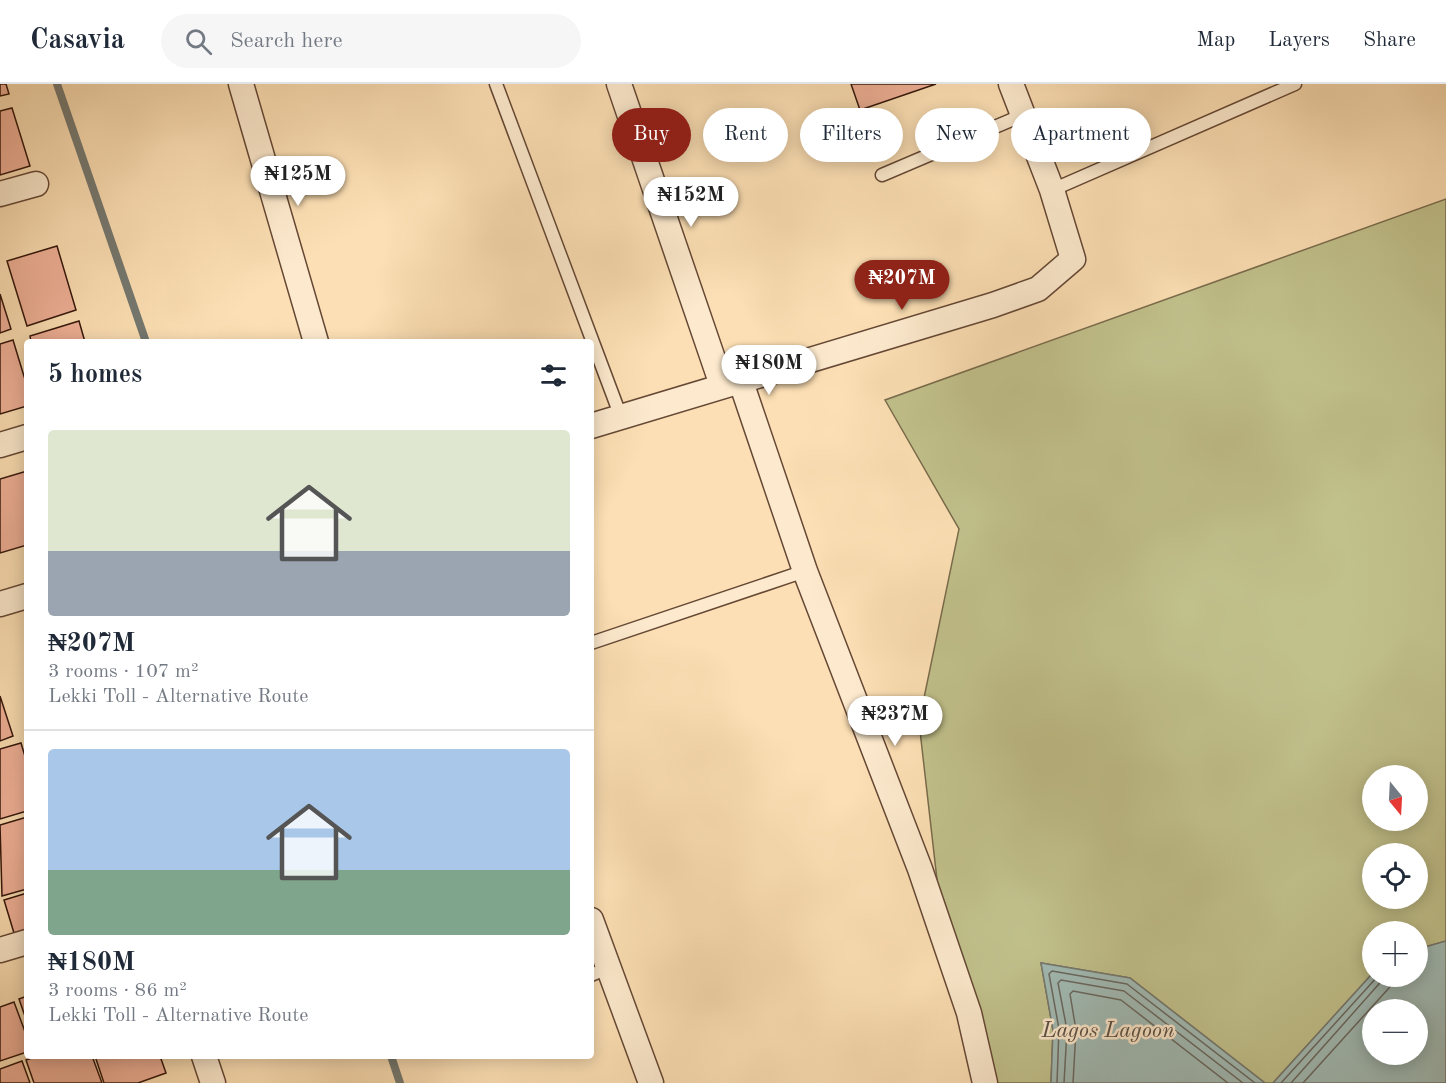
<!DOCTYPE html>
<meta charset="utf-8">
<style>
:root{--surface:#fff;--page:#f6f6f7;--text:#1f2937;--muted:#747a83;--line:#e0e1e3;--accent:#8f2418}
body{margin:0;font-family:"Old Standard TT",serif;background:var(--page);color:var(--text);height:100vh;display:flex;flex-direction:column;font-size:22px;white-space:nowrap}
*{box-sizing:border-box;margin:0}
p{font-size:20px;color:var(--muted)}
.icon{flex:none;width:33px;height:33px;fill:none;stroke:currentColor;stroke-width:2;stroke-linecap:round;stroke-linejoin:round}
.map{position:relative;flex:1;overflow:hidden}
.sheet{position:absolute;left:24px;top:255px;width:570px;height:720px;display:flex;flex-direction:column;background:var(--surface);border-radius:6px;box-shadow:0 3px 15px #0003}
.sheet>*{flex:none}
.banner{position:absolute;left:612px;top:24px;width:570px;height:54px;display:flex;gap:12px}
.needle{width:39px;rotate:162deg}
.fabs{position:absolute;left:1362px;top:681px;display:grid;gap:12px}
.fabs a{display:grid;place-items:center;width:66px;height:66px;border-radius:50%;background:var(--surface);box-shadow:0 3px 15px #0003;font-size:30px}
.price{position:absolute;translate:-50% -51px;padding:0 14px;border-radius:21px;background:#fff;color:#222;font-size:20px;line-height:39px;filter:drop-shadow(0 2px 3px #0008)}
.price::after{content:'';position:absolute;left:50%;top:36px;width:18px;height:14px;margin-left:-9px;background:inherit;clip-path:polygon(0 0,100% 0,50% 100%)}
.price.on{background:var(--accent);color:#fff}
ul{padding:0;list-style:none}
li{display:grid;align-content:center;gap:12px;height:318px;padding:0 24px}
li+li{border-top:2px solid var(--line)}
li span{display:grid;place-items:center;height:186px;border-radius:6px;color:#555}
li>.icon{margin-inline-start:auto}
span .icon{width:108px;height:108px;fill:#fffc;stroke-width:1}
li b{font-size:26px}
h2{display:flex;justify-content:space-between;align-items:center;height:72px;padding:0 24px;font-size:26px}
.pill{padding:0 21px;border-radius:27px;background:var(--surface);box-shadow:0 3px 15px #0003;font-size:21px;line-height:54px}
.pill.on{background:var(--accent);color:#fff}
header{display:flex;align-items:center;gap:36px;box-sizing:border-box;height:84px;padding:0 30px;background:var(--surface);border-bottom:2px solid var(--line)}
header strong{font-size:28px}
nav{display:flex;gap:33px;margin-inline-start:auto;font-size:21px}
.search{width:420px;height:54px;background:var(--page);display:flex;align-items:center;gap:15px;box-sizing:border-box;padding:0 21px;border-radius:33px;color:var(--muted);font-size:22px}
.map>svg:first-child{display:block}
</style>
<header>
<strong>Casavia</strong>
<div class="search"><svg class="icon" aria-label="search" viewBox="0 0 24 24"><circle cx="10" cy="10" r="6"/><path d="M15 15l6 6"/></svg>Search here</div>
<nav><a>Map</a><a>Layers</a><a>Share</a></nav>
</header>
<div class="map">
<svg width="1446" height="999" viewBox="0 0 1446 999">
<rect width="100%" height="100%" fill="#fcdfb4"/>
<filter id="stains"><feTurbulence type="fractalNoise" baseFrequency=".00333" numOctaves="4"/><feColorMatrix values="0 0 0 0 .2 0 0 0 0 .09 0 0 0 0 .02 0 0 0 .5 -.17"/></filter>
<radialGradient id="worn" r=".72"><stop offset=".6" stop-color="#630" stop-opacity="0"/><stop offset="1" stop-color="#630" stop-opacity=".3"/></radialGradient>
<path fill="#c1c18c" stroke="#7a6c4c" stroke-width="1.5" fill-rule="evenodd" d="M1446,115V857L1418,865V848H1372V890L1273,999H1265L1130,894L1041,879L1053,946L1051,999H977L948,892L919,638L959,445L885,316ZM1372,692H1418V736H1372ZM1372,770H1418V814H1372Z"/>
<g fill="#a1bbb5" stroke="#757971" stroke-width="1.5" fill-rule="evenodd">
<path d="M1446,857V999H1273L1372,890V892H1418V865ZM1372,926H1418V970H1372Z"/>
<polygon points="1041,879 1130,894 1265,999 1051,999 1053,946"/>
</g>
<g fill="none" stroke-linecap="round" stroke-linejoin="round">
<g stroke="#6a6860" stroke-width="1.5">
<polyline points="1057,999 1059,945 1049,890 1052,887 1127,900 1255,999"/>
<polyline points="1064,999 1067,946 1058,899 1061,896 1124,907 1243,999"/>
<polyline points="1073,999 1076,946 1070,910 1073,907 1121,916 1228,999"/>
<polyline points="1281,999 1378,892"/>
<polyline points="1291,999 1386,892"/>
<polyline points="1303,999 1389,904 1395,892"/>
</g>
<g stroke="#757971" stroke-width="8">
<polyline points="57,0 146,258"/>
<polyline points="391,972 400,999"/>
</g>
</g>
<g fill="#f0b198" stroke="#33160b" stroke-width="1.5">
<polygon points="0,0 6,0 9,10 0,12"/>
<polygon points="851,0 936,0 860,26"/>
<polygon points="12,24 30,82 0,91 0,27"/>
<polygon points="57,162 76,226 27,242 7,177"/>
<polygon points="0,210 11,245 0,249"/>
<polygon points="79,237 85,258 31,258 30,252"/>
<polygon points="13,256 27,302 27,322 0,330 0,260"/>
<polygon points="27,387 27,461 0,469 0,395"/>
<polygon points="0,612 13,652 0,657"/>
<polygon points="21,659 27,679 27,727 0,735 0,665"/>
<polygon points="27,733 27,805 2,812 0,741"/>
<polygon points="27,809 27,846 14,849 4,816"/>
<polygon points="27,912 27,938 19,915"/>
<polygon points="14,918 27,953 27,968 0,977 0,923"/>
<polygon points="38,972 92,972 102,999 34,999 26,976"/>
<polygon points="95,972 160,972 166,989 138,999 104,999"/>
<polygon points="22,977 30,999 0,999 0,985"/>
</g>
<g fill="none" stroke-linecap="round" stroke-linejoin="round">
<defs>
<g id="service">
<polyline points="496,0 621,333"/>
<polyline points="882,91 1023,31"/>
<polyline points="1052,106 1295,0"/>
<polyline points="591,559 805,487"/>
<polyline points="591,891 608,884"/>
</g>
<g id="minor">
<polyline points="241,0 316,258"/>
<polyline points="619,0 722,301"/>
<polyline points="0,110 36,100"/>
<polyline points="741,298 805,487 920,785 969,929 985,999"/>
<polyline points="591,342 993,221 1038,205 1073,175 1052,106 1011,0"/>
<polyline points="0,361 27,353"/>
<polyline points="0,520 27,512"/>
<polyline points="591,836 651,999"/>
<polyline points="0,866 27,858"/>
<polyline points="204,972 213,999"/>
</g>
</defs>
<use href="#service" stroke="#654835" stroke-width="15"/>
<use href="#minor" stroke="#654835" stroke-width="27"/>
<use href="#service" stroke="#fdeace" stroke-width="12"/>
<use href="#minor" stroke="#fdeace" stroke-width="24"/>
</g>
<g text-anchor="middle" stroke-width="5" stroke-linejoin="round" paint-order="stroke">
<g font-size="22" font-style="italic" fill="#5a5046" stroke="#fdeace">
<text x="1108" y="953">Lagos Lagoon</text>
</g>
</g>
<rect width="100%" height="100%" filter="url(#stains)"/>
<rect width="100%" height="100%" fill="url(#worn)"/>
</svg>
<div class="fabs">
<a><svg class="needle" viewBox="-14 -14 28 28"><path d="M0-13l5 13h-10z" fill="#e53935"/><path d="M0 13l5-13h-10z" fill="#747a83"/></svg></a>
<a><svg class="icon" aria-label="locate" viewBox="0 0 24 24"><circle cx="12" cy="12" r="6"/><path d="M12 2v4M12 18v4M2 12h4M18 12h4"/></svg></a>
<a>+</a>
<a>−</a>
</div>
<b class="price" style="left:298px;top:123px">₦125M</b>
<b class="price" style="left:691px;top:144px">₦152M</b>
<b class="price on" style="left:902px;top:227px">₦207M</b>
<b class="price" style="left:769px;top:312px">₦180M</b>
<b class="price" style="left:895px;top:663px">₦237M</b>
<div class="banner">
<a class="pill on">Buy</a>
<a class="pill">Rent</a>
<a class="pill">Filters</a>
<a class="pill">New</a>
<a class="pill">Apartment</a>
</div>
<section class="sheet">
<h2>5 homes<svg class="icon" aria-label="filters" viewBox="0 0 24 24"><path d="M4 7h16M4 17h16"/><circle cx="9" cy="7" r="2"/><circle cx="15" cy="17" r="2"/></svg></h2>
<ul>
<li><span style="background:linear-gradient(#dfe7d0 65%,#9aa5b1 0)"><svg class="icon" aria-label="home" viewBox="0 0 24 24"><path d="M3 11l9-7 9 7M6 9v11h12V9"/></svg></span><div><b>₦207M</b><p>3 rooms · 107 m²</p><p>Lekki Toll - Alternative Route</p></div></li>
<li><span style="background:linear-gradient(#a9c7e8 65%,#7fa58c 0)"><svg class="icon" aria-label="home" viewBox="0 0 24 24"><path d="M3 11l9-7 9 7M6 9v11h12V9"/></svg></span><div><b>₦180M</b><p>3 rooms · 86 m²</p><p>Lekki Toll - Alternative Route</p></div></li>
</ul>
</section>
</div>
